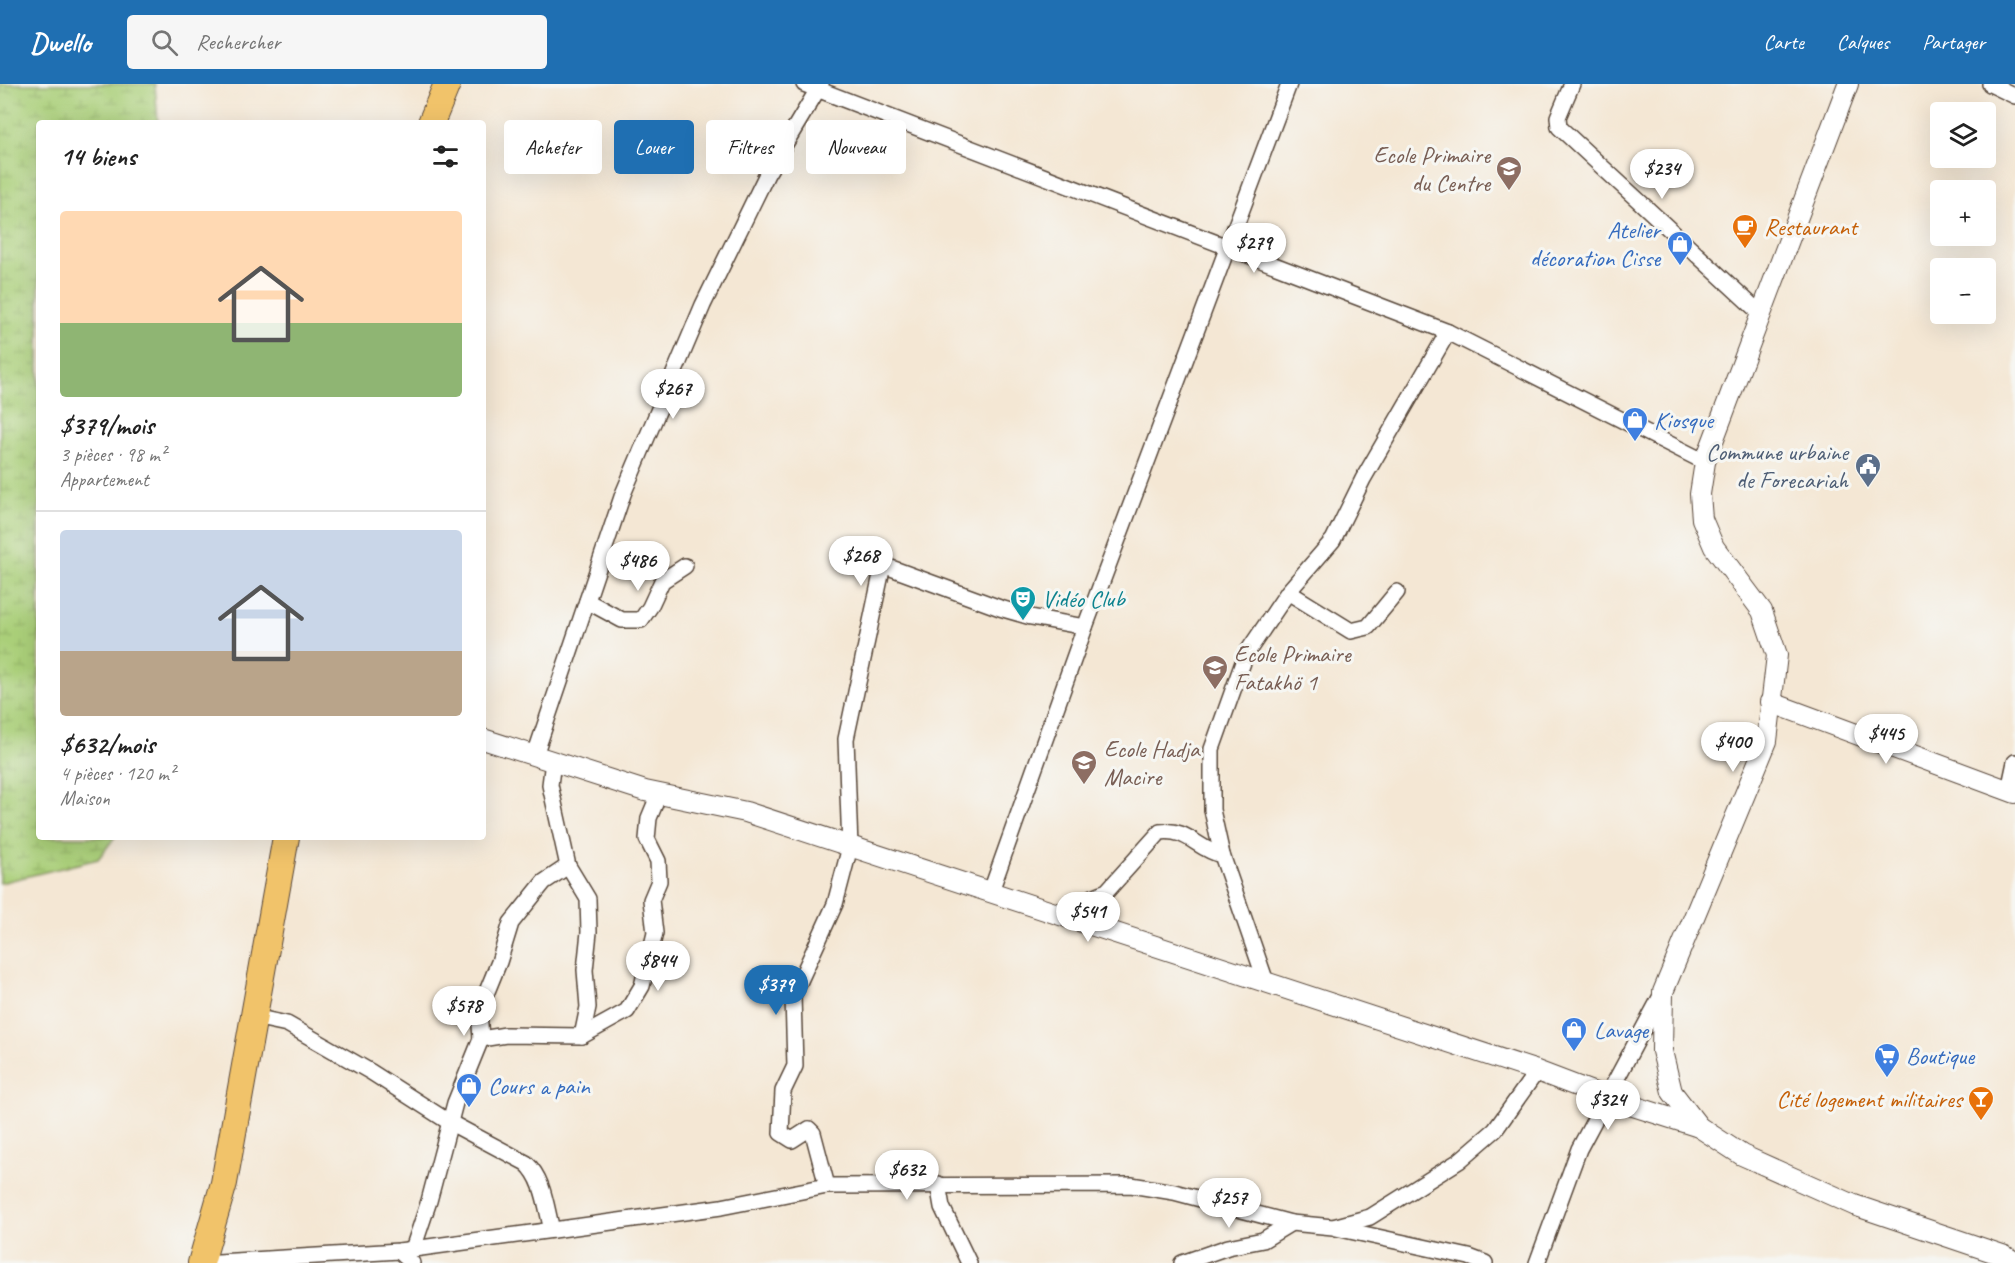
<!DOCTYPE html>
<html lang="fr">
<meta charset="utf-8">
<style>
:root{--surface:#fff;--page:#f6f6f6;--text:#222;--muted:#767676;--line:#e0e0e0;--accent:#1f6fb2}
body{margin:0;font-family:Caveat,sans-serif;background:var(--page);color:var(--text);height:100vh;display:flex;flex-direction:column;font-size:22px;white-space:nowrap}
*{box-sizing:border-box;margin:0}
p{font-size:20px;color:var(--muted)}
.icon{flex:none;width:33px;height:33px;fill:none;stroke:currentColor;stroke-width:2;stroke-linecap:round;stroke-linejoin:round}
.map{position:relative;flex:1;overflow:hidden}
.details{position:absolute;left:36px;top:36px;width:450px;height:720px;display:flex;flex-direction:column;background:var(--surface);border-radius:6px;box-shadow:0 6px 24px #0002}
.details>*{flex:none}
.hud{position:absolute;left:504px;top:36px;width:570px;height:54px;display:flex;gap:12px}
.controls{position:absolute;left:1930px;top:18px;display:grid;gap:12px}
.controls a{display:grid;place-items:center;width:66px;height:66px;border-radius:6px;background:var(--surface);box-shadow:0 6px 24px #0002;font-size:30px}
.price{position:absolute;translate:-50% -51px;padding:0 14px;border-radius:21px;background:#fff;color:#222;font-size:20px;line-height:39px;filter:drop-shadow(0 2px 3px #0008)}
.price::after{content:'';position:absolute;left:50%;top:36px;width:18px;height:14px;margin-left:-9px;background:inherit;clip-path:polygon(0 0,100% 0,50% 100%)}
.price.on{background:var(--accent);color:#fff}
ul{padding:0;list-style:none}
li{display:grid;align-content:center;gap:12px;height:318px;padding:0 24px}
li+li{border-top:2px solid var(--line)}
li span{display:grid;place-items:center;height:186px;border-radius:6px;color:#555}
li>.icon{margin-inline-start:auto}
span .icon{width:108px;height:108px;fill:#fffc;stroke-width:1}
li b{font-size:26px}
h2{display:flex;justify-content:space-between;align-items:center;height:72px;padding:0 24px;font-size:26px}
.pill{padding:0 21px;border-radius:6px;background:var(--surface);box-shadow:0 6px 24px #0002;font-size:21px;line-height:54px}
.pill.on{background:var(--accent);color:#fff}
header{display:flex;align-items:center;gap:36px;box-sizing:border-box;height:84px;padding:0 30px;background:var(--accent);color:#fff}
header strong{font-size:28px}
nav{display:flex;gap:33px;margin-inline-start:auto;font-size:21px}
.search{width:420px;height:54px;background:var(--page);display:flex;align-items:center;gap:15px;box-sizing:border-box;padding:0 21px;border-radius:6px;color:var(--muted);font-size:22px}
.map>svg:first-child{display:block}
</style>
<header>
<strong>Dwello</strong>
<div class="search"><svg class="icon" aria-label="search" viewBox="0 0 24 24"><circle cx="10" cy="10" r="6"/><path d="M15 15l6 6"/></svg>Rechercher</div>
<nav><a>Carte</a><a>Calques</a><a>Partager</a></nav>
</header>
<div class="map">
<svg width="2015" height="1179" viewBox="0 0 2015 1179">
<defs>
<pattern id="wetland-marsh" width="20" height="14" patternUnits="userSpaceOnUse" patternTransform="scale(1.5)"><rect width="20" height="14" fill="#aacf79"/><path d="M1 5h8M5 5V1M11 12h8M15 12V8" fill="none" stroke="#93b268"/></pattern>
</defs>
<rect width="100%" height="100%" fill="#f6f6f2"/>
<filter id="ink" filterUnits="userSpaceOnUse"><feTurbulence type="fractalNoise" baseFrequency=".0167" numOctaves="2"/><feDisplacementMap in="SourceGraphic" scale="12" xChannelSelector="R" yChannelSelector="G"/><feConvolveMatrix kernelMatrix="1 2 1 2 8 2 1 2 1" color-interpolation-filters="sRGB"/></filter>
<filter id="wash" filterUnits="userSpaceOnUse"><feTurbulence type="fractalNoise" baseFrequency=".008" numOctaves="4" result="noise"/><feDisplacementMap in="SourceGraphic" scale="24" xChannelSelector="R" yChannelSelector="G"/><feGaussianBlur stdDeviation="1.35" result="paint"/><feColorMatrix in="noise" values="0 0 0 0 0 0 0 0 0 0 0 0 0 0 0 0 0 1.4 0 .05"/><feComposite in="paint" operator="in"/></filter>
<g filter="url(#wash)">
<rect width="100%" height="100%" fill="#f4e7d4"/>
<polygon fill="url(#wetland-marsh)" stroke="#727c4c" stroke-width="1.5" points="0,0 155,0 158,39 39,39 39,753 115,753 98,775 0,799"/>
</g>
<g filter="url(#ink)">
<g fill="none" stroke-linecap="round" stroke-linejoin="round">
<defs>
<g id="minor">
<polyline points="804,0 1448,248 1705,378"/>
<polyline points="1572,0 1558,33 1559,43 1761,230"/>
<polyline points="1990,0 2015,12"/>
<polyline points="1288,508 1351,547 1368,543 1397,508"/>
<polyline points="587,517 622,536 641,536 650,523 662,497 685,482"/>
<polyline points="535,671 623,410 703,221 767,90 821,0"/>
<polyline points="553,677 550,701 568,782 588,815 589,848 585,886 588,923 582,952"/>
<polyline points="2009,706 2015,678"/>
<polyline points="991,807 1085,543 1289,0"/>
<path d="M1064,831L1078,819L1107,807L1160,748C1188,744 1196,765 1222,771"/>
<polyline points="1266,898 1222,771 1212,726 1212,665 1246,570 1288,508 1333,456 1363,395 1448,248"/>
<path d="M254,933L287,940L371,988L449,1038L526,1079C544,1095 546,1124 552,1146"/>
<polyline points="481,955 506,951 582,952 627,927 642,902 655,849 651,816 659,797 658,777 647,755 649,734 659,710"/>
<polyline points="938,1100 942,1123 969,1179"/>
<polyline points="827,1102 813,1049 809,1045 792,1056 781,1049 783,1007 795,982 793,912 835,820 850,763 846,655 883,481 1000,524 1031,533 1085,543"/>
<polyline points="1336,1144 1469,1173 1485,1179"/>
<polyline points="413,1165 429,1117 455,1019 481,955 479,927 499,878 511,839 544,798 568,782"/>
<polyline points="399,1167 412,1179"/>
<polyline points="202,1179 399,1167 721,1123 827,1102 1131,1101 1174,1108 1291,1139 1333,1143 1370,1133 1459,1077 1495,1046 1537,987"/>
<polyline points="1182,1179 1228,1163 1263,1156 1291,1139"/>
<polyline points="1537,1179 1579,1065 1662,910"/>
</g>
<g id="tertiary">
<polyline points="1848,0 1705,378 1700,410 1702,435 1714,463 1762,527 1777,571 1767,657 1663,908 1662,967 1672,1008 1699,1043 1742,1071 1854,1121 2005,1172 2015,1178"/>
<polyline points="1770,618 2015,709"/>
<polyline points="483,655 645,707 746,728 1537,987 1608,1014 1699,1043"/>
</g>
<g id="trunk">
<polyline points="431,39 447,0"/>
<polyline points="201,1179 224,1099 286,753"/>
</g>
</defs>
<use href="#minor" stroke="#574639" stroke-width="18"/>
<use href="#tertiary" stroke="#574639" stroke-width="22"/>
<use href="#trunk" stroke="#574639" stroke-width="28"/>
<use href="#minor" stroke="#fff" stroke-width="15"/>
<use href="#tertiary" stroke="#fff" stroke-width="20"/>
<use href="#trunk" stroke="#f1c36a" stroke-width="26"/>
</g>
</g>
<defs>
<symbol id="school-pin" viewBox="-11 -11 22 30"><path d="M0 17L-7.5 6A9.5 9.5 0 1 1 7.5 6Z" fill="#8d6e63" stroke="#f6f6f2"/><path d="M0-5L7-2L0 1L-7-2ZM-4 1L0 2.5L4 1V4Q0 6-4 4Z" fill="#fff"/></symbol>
<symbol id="cafe-pin" viewBox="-11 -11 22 30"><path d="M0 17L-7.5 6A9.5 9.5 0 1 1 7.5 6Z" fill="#e8710a" stroke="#f6f6f2"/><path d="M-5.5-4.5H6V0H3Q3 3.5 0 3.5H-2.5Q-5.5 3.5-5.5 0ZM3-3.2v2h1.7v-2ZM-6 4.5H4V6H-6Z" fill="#fff"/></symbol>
<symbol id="shop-pin" viewBox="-11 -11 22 30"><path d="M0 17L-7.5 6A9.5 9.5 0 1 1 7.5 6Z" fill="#3f7fe0" stroke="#f6f6f2"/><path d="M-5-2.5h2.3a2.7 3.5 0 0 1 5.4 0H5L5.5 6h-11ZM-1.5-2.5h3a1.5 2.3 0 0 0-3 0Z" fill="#fff"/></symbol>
<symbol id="civic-pin" viewBox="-11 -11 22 30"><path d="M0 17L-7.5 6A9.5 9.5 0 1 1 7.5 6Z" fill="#5c6f8a" stroke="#f6f6f2"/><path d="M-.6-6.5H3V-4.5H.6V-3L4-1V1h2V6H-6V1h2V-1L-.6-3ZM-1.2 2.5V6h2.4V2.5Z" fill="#fff"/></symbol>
<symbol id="theatre-pin" viewBox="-11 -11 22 30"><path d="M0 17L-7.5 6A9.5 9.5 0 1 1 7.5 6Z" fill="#0f9aa8" stroke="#f6f6f2"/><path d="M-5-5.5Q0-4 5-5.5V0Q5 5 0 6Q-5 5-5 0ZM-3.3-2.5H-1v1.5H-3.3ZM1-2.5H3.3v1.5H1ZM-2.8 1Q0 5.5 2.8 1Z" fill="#fff"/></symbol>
<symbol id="supermarket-pin" viewBox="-11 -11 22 30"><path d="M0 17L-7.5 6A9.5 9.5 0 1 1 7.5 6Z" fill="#3f7fe0" stroke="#f6f6f2"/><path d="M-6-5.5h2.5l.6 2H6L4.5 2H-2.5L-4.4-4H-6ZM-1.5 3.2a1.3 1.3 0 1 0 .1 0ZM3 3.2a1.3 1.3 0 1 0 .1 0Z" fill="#fff"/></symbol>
<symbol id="bar-pin" viewBox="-11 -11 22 30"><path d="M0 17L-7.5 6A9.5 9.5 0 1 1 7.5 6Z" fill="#e8710a" stroke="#f6f6f2"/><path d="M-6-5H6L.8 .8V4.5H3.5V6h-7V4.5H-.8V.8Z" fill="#fff"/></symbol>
</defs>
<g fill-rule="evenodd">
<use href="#school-pin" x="1494" y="70" width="30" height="40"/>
<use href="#cafe-pin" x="1730" y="128" width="30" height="40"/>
<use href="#shop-pin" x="1665" y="145" width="30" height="40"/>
<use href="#shop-pin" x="1620" y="321" width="30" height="40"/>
<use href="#civic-pin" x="1853" y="367" width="30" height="40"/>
<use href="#theatre-pin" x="1008" y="500" width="30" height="40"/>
<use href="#school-pin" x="1200" y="569" width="30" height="40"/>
<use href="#school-pin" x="1069" y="664" width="30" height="40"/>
<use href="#shop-pin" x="1559" y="931" width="30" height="40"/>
<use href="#supermarket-pin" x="1872" y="957" width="30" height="40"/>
<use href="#shop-pin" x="454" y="987" width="30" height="40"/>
<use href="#bar-pin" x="1966" y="1000" width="30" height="40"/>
</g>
<g text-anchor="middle" stroke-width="6" stroke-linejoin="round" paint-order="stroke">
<g font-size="24" fill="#785e54" stroke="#f6f6f2" text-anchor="start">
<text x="1490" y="79" text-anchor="end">Ecole Primaire<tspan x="1490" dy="28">du Centre</tspan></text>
<text x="1234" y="578">Ecole Primaire<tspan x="1234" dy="28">Fatakhö 1</tspan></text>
<text x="1104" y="673">Ecole Hadja<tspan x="1104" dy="28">Macire</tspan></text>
</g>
<g font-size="24" fill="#c56008" stroke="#f6f6f2" text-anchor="start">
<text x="1764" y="151">Restaurant</text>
<text x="1962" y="1023" text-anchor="end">Cité logement militaires</text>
</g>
<g font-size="24" fill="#366cbe" stroke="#f6f6f2" text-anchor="start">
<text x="1660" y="154" text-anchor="end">Atelier<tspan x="1660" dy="28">décoration Cisse</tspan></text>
<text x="1654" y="344">Kiosque</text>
<text x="1594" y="954">Lavage</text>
<text x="1906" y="980">Boutique</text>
<text x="488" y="1010">Cours a pain</text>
</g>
<g font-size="24" fill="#4e5e75" stroke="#f6f6f2" text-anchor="end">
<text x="1848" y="376">Commune urbaine<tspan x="1848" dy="28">de Forecariah</tspan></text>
</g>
<g font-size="24" fill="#0d838f" stroke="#f6f6f2" text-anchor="start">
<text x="1042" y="523">Vidéo Club</text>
</g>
</g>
</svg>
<div class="controls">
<a><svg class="icon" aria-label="layers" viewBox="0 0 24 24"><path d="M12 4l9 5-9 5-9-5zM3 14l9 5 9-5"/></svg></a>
<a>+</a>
<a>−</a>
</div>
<b class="price" style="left:1662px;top:116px">$234</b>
<b class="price" style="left:1254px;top:190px">$279</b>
<b class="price" style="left:673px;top:336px">$267</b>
<b class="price" style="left:861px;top:503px">$268</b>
<b class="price" style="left:638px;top:508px">$486</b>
<b class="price" style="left:1886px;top:681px">$445</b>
<b class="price" style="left:1733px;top:689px">$400</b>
<b class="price" style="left:1088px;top:859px">$541</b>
<b class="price" style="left:658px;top:908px">$844</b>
<b class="price on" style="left:776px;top:932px">$379</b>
<b class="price" style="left:464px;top:953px">$578</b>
<b class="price" style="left:1608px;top:1047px">$324</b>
<b class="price" style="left:907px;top:1117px">$632</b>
<b class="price" style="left:1229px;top:1145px">$257</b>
<div class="hud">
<a class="pill">Acheter</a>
<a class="pill on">Louer</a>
<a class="pill">Filtres</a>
<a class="pill">Nouveau</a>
</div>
<section class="details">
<h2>14 biens<svg class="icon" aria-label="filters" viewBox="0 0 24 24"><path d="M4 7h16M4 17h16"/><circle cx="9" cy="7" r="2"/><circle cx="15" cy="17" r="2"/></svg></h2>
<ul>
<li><span style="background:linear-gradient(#ffd9b3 60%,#8fb573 0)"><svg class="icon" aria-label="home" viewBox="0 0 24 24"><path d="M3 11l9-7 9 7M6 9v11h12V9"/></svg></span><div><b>$379/mois</b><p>3 pièces · 98 m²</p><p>Appartement</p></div></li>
<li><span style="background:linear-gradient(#c9d6e8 65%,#b9a48a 0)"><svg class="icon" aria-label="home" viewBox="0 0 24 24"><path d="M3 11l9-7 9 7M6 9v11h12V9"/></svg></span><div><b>$632/mois</b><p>4 pièces · 120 m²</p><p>Maison</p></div></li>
</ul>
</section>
</div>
